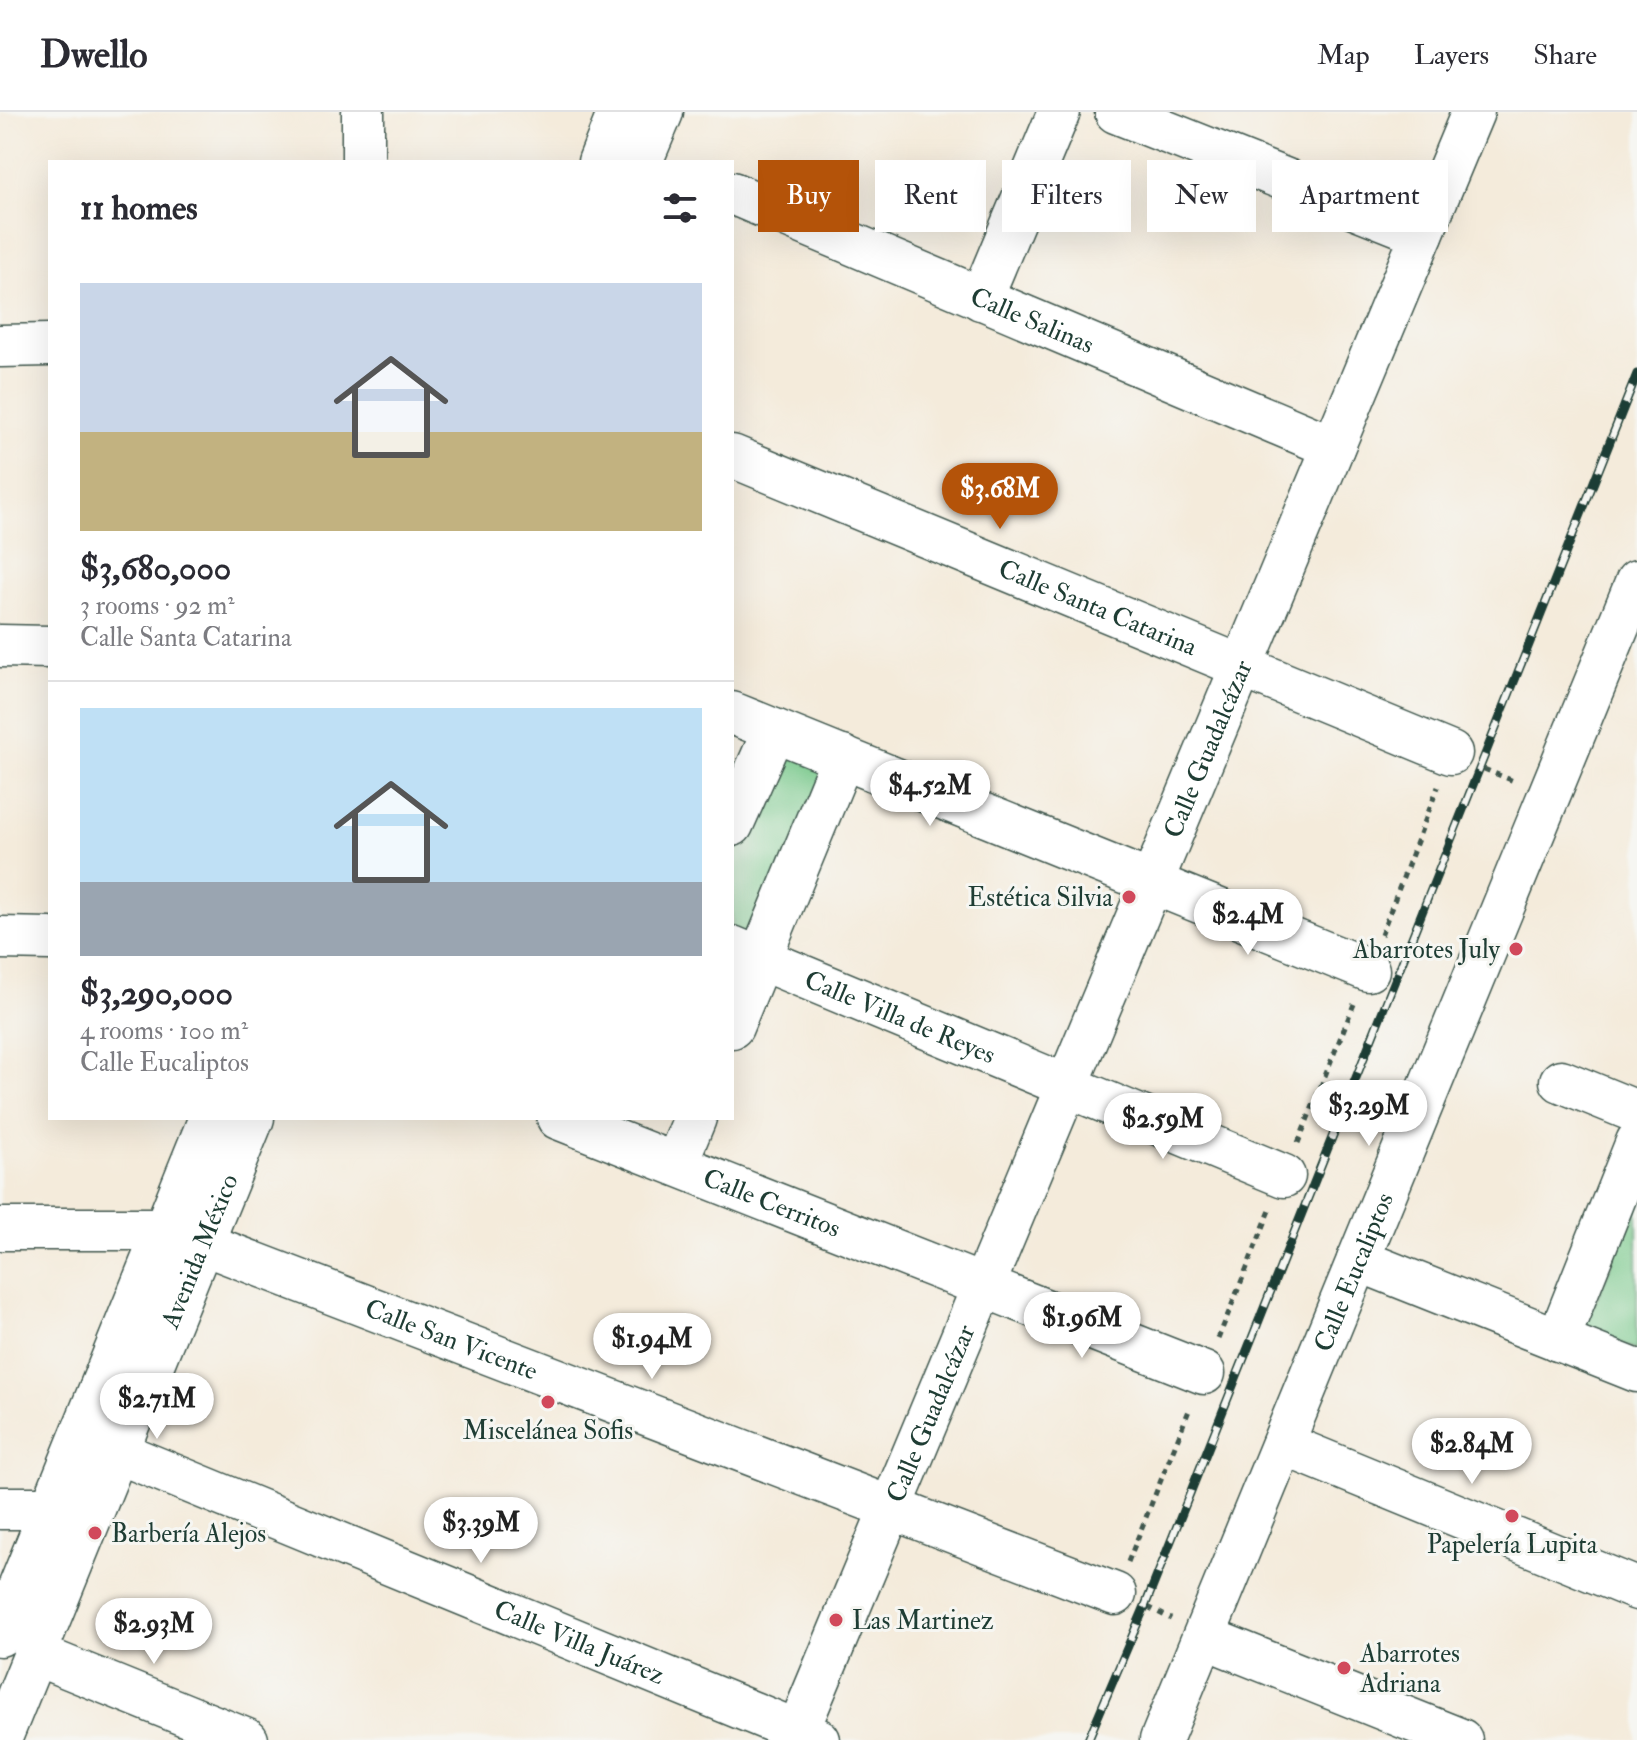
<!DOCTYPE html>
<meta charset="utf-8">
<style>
:root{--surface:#fff;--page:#f7f7f7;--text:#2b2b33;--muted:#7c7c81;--line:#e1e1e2;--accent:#b45309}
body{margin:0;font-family:"IM FELL Double Pica",serif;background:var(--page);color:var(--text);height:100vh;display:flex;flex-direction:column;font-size:30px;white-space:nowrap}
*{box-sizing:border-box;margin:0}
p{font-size:26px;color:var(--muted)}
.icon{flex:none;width:44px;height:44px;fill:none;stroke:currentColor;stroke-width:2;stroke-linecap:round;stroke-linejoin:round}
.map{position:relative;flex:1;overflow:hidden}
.drawer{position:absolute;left:48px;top:48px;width:686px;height:960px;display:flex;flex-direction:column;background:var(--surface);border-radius:0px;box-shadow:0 8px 32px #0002}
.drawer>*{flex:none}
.hud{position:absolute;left:758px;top:48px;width:758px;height:72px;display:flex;gap:16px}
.price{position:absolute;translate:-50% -68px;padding:0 18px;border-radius:28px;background:#fff;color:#222;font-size:26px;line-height:52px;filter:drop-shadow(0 2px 4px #0008)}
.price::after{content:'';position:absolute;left:50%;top:48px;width:24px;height:18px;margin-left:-12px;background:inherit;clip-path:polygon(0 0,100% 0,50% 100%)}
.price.active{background:var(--accent);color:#fff}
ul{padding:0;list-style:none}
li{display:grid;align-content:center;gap:16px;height:424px;padding:0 32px}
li+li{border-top:2px solid var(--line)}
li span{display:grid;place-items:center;height:248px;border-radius:0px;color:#555}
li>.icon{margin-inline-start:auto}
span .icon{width:144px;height:144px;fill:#fffc;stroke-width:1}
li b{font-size:34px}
h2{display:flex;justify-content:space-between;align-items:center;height:96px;padding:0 32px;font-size:34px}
.pill{padding:0 28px;border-radius:0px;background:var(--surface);box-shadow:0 8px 32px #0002;font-size:28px;line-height:72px}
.pill.active{background:var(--accent);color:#fff}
header{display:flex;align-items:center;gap:48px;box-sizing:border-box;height:112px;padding:0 40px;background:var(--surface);border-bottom:2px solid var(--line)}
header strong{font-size:38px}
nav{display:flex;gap:44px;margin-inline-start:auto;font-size:28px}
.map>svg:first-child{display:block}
</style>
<header>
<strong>Dwello</strong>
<nav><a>Map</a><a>Layers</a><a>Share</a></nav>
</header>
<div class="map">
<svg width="1637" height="1628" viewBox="0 0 1637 1628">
<rect width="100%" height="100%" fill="#f6f6f2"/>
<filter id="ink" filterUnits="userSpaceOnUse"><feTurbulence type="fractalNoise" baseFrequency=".0125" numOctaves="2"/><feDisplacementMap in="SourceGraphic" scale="16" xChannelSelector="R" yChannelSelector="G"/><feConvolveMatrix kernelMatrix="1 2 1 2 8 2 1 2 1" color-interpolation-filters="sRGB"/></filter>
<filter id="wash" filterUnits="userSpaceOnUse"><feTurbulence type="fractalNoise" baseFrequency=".006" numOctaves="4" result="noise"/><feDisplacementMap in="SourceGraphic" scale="32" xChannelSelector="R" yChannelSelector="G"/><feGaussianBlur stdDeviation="1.8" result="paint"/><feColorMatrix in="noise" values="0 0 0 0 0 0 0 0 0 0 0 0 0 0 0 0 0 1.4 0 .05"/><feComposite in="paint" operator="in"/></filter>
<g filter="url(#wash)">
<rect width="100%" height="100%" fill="#f4ebdb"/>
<g fill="#76c789" stroke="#4a825e" stroke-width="2">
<polygon points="769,634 834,660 732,902 732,722"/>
<polygon points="1637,1090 1637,1238 1584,1217"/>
</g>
</g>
<g filter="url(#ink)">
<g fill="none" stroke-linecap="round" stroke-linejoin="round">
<defs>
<g id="minor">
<polyline points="363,0 363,50"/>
<polyline points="1116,0 1422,122"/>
<polyline points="599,50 619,0"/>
<polyline points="641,50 662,0"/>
<path id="s1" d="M732,81L1333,335"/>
<polyline points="981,187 1059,0"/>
<polyline points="0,234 50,233"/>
<path id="s2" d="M732,344L1451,641"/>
<polyline points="0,534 50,535"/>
<polyline points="732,601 1368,858"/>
<polyline points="732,713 774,618"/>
<polyline points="0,826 50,827"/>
<path id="s3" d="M732,835L1284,1064"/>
<polyline points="732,915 843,645"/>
<polyline points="1561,969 1637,1000"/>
<path id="s4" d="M558,1006L1204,1261"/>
<polyline points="676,1052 695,1006"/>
<path id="s5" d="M0,1117H165L1115,1482"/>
<polyline points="1358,1148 1637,1259"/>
<polyline points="1558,1228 1637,1030"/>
<polyline points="1283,1332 1637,1477"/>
<path id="s6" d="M117,1340L819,1628"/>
<polyline points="0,1396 52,1396"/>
<polyline points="0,1523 210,1006"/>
<polyline points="1204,1525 1461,1628"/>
<polyline points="35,1542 247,1628"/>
<path id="s7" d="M0,1628L253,1006"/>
<path id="s8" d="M794,1628L1473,0"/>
<path id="s9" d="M1161,1628L1637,469"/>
</g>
</defs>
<use href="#minor" stroke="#3f574d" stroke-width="45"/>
<g stroke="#3f574d" stroke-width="5" stroke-dasharray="6 6" stroke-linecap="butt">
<polyline points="1484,657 1516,670"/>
<polyline points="1381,823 1438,675"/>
<polyline points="1298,1031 1354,892"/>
<polyline points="1218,1227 1271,1096"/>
<polyline points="1128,1450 1190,1296"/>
<polyline points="1148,1495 1171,1507"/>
</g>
<use href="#minor" stroke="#fff" stroke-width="42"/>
<defs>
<polyline id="rail" points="1088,1628 1145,1494 1637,262"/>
</defs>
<use href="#rail" stroke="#1f3d34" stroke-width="9"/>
<use href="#rail" stroke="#f6f6f2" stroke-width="6" stroke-dasharray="18" stroke-linecap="butt"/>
</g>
</g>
<g fill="#d1495b" stroke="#f6f6f2" stroke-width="3">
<circle cx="1129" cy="785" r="8"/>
<circle cx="1516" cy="837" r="8"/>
<circle cx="548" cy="1290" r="8"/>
<circle cx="1512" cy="1404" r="8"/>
<circle cx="95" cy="1421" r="8"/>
<circle cx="836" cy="1508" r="8"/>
<circle cx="1344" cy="1556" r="8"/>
</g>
<g text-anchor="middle" stroke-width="6" stroke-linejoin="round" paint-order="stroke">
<g font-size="26" fill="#1f3d34" stroke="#f6f6f2">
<text dy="9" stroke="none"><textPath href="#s1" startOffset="326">Calle Salinas</textPath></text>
<text dy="9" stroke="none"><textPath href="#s2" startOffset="396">Calle Santa Catarina</textPath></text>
<text dy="9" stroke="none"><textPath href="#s8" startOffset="1074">Calle Guadalcázar</textPath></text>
<text dy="9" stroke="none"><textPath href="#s3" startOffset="182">Calle Villa de Reyes</textPath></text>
<text dy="9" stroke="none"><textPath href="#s4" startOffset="230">Calle Cerritos</textPath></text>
<text dy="9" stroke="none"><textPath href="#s7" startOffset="528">Avenida México</textPath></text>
<text dy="9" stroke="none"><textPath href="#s9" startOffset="506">Calle Eucaliptos</textPath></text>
<text dy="9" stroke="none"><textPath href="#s5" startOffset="472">Calle San Vicente</textPath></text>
<text dy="9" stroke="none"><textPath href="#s8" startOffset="354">Calle Guadalcázar</textPath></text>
<text dy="9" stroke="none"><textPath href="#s6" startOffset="500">Calle Villa Juárez</textPath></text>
</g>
<g font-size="26" fill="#1f3d34" stroke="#f6f6f2" text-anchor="start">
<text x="1113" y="794" text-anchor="end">Estética Silvia</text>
<text x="1500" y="846" text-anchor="end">Abarrotes July</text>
<text x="548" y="1327" text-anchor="middle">Miscelánea Sofis</text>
<text x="111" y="1430">Barbería Alejos</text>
<text x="1512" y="1441" text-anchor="middle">Papelería Lupita</text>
<text x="852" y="1517">Las Martinez</text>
<text x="1360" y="1550">Abarrotes<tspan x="1360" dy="30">Adriana</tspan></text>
</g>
</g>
</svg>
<b class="price active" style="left:1000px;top:419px">$3.68M</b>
<b class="price" style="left:930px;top:716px">$4.52M</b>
<b class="price" style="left:1248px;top:845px">$2.4M</b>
<b class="price" style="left:1369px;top:1036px">$3.29M</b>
<b class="price" style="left:1163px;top:1049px">$2.59M</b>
<b class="price" style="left:1082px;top:1248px">$1.96M</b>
<b class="price" style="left:652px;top:1269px">$1.94M</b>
<b class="price" style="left:157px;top:1329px">$2.71M</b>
<b class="price" style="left:1472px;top:1374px">$2.84M</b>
<b class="price" style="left:481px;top:1453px">$3.39M</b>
<b class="price" style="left:154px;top:1554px">$2.93M</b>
<div class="hud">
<a class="pill active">Buy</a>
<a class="pill">Rent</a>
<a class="pill">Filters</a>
<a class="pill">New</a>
<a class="pill">Apartment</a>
</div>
<section class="drawer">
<h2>11 homes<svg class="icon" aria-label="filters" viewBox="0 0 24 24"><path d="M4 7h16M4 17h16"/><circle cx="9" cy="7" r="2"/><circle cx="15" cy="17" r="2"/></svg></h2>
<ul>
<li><span style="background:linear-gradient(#c9d6e8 60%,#c2b280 0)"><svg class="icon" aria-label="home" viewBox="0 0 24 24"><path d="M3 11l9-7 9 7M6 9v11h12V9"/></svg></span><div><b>$3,680,000</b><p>3 rooms · 92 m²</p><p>Calle Santa Catarina</p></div></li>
<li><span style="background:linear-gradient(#bfe0f5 70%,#9aa5b1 0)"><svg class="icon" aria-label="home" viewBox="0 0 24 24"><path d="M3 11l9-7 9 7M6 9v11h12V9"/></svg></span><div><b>$3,290,000</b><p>4 rooms · 100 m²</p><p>Calle Eucaliptos</p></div></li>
</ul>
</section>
</div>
